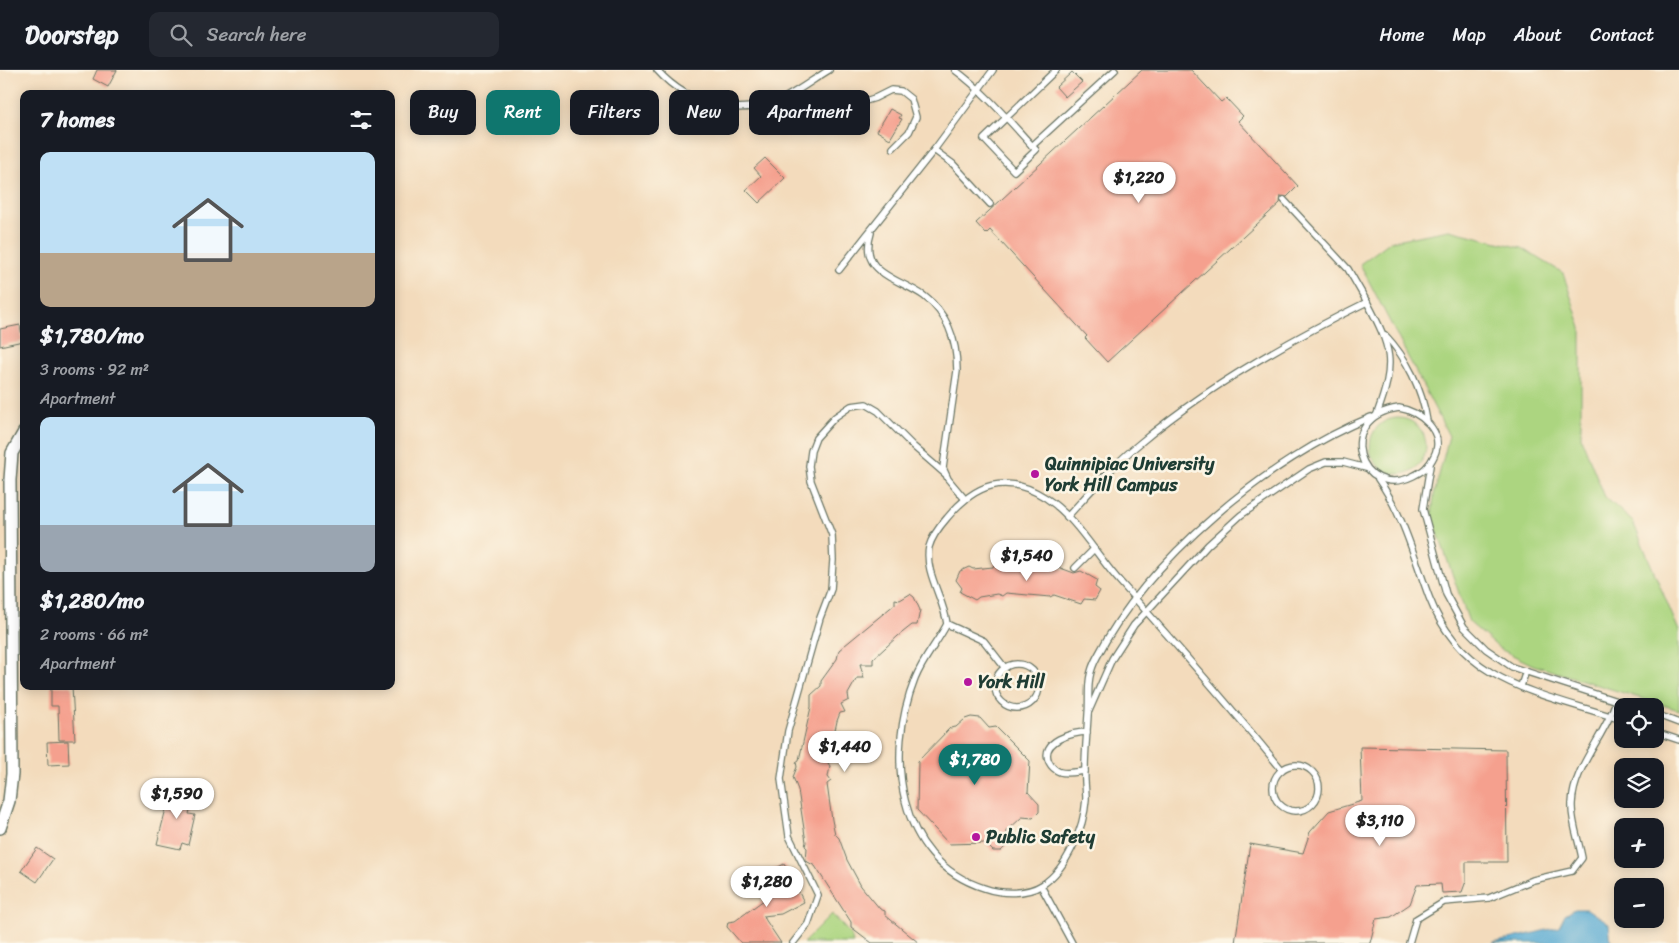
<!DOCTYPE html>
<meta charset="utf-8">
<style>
:root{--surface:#171b24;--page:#242831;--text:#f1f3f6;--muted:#9ea1a6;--line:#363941;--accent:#0f766e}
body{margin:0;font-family:Sriracha,sans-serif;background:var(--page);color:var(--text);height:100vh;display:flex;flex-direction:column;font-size:19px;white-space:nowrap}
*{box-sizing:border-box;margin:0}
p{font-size:16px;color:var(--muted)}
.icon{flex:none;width:28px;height:28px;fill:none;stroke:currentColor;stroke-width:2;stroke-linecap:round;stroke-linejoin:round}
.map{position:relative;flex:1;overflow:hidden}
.drawer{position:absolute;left:20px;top:20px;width:375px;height:600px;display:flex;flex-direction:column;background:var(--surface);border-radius:10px;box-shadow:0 2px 12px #0003}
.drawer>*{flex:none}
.hud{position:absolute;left:410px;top:20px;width:475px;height:45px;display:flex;gap:10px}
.fabs{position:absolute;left:1614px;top:628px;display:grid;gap:10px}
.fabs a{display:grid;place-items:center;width:50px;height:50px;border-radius:10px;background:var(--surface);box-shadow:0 2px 12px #0003;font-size:25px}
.price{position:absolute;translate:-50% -42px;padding:0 11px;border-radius:18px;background:#fff;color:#222;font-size:16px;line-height:32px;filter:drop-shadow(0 1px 2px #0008)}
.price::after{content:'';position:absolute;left:50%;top:30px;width:15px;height:11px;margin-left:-8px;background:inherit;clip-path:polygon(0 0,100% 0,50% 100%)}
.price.current{background:var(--accent);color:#fff}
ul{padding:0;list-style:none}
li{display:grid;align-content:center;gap:10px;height:265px;padding:0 20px}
li span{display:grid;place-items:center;height:155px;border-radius:10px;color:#555}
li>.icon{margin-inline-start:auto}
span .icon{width:90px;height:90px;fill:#fffc;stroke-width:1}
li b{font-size:21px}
h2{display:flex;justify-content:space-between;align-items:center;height:60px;padding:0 20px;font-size:21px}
.chip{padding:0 18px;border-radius:10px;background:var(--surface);box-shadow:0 2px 12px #0003;font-size:18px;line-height:45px}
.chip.current{background:var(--accent);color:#fff}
header{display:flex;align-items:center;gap:30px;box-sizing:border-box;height:70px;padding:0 25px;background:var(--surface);border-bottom:1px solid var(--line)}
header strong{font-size:24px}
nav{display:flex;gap:28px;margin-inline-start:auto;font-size:18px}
.search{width:350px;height:45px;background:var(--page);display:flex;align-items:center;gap:12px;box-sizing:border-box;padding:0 18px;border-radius:10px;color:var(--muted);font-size:19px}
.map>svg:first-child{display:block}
</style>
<header>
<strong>Doorstep</strong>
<div class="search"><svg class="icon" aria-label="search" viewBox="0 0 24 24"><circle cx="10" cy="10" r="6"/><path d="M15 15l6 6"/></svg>Search here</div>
<nav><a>Home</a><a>Map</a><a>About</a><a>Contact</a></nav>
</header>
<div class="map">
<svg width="1679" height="873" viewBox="0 0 1679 873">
<rect width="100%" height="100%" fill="#fcf5e5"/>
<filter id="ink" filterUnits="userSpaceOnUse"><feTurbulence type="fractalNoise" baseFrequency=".02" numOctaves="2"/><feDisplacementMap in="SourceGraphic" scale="10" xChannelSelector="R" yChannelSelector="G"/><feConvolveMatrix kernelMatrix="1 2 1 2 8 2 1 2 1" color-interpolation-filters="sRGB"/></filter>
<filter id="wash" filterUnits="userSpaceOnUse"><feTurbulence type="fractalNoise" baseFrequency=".0096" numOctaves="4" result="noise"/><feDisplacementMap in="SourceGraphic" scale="20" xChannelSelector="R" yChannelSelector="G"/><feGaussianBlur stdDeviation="1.12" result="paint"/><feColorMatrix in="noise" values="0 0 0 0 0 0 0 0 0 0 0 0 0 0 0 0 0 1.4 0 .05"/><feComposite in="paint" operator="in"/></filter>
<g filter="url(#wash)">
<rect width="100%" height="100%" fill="#f3dbbc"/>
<g fill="#acd580" stroke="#66895a">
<polygon points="1449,160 1522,178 1563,203 1581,258 1581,368 1605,427 1633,452 1679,561 1679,640 1533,595 1500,579 1469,552 1432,446 1434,425 1449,366 1360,194 1391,171"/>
<circle cx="1398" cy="376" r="28"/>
<polygon points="832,844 851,865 853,873 803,873"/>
</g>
<polygon fill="#58aad3" stroke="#3c7484" points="1575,839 1587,839 1609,854 1611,873 1493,873 1559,857 1565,845"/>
<g id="blocks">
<g fill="#f5a08e">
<polygon points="97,0 117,0 108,17 93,9"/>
<polygon points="1142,0 1191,0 1221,32 1226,28 1243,46 1238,51 1298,116 1287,127 1281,126 1280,133 1107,292 1085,268 1087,266 990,160 986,164 976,153"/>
<polygon points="1072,2 1082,12 1065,27 1056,17"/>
<polygon points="890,39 901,45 899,48 902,49 890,69 877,61"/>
<polygon points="765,88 785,108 759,133 746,120 761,106 754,98"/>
<polygon points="20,255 23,271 0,276 0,259"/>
<polygon points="1012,490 1015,494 1022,492 1055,496 1074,503 1081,501 1097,510 1095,517 1100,521 1095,530 1084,529 1081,534 1054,525 1050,527 1006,523 1002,526 997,524 979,527 975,530 960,522 962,518 956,510 960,501 969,497 973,499 993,497 995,493 1000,496 1005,491"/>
<polygon points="910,524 914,527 920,540 917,555 912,555 898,566 873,589 873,594 860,594 864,608 857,608 848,624 849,630 841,634 845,642 840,643 837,651 828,693 830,696 828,707 831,711 827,714 832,750 835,764 839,768 847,790 861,816 880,839 885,841 885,845 919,873 872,873 851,857 851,852 815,796 806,791 807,778 805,776 806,772 798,720 793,707 797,697 796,692 799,690 811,637 811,625 821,616 821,611 837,589 839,580 895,534 895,529 900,530"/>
<polygon points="51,616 72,616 75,670 59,670 58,636 51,636"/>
<polygon points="971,647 980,648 989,658 996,657 1030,691 1028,722 1039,734 1039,742 1033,748 1022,747 1007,761 1008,774 1001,781 993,781 985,773 949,774 917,740 918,691 950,658 956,657 965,649"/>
<polygon points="68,671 69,694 48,695 47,672"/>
<polygon points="1360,677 1506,680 1507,792 1466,792 1466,811 1462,822 1442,823 1441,814 1417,815 1410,834 1391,847 1376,849 1370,873 1235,873 1250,774 1303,783 1310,762 1329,741 1362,731"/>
<polygon points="171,719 194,724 189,744 195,745 188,775 182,773 180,779 157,774"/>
<polygon points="37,778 53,789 37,812 21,801"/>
<polygon points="784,794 804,832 781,844 763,846 781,873 741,873 727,857 728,852 735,851 768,827 758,808 759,804 765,801 767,803"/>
</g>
</g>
</g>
<g filter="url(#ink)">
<use href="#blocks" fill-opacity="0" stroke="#697464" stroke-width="1"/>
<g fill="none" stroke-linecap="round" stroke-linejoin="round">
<defs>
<g id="lane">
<path d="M657,0C690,37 742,48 786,27C801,19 814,9 829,0"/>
<path d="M955,0C985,22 1011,53 1036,80L1014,101L984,69L1056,0"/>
<polyline points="833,41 875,28 891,20 901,21 911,29 916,47 909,62 893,78"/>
<polyline points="1032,76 1115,0"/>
<polyline points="934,80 953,94 990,134"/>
<polyline points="1284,130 1348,199 1367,232"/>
<path d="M871,163C858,204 899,208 924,226C948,244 957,272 957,301L943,398L948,409L964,428"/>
<polyline points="839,200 934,80 993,0"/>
<path d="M1385,265C1407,288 1422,319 1427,351"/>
<path d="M1399,338C1420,341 1446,362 1434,386C1429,397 1423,401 1413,406C1360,432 1332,347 1399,338Z"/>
<polyline points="1430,396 1423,439 1446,524 1464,557 1486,579 1512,597 1632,636"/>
<path d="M1378,409C1403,444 1414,487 1429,527C1463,616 1543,623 1622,650"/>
<path d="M1067,447C1090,422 1113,395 1139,374C1208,316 1287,271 1367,232C1392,279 1396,292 1377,344"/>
<polyline points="1075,498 1094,479"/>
<polyline points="947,554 984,571 1005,598"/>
<circle cx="1017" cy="616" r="22"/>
<polyline points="1521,616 1526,601"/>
<polyline points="1089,641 1112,589 1134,555 1208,475 1241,445 1309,399 1326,392 1343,392 1366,398"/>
<polyline points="1655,644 1679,653"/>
<polyline points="1655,662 1679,670"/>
<circle cx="1296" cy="718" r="23"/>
<path d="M1282,700C1229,634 1172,570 1116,507C1094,481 1075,447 1046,428C1006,402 975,414 947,448C940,456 932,466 929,477C924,502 944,529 947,554C937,573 923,589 915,609C885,684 896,790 984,818C1001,824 1026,825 1042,815C1067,799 1084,758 1086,729C1086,719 1084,709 1085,699C1085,681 1087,663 1088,645C1090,623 1085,609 1097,587C1148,489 1269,388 1371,347"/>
<path d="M1085,701C1077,702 1067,704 1060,702C1055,700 1051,696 1049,692C1039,671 1073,662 1087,662"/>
<polyline points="1041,816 1072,873"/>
<polyline points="793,873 808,854 818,825 789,766 781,709 788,661 820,548 831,519 833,490 832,465 811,411 809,396 811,381 816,368 835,347 851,336 866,334 878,341 913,376 944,403"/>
<path d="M1409,873L1416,849L1444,832L1489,828L1533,810L1572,801L1582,788C1579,771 1571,751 1572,734C1573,697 1606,665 1616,631"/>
</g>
<polyline id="street" points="0,758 9,731 12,704 10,410 12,383 24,362"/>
</defs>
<use href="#lane" stroke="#697464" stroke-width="8"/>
<use href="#street" stroke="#697464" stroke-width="14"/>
<use href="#lane" stroke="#fff" stroke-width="5.5"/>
<use href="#street" stroke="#fff" stroke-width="11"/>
</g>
</g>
<g fill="#b5179e" stroke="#fcf5e5" stroke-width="2">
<circle cx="1035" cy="404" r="5"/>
<circle cx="968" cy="612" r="5"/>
<circle cx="976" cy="767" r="5"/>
</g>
<g text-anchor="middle" stroke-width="5" stroke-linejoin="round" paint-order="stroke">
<g font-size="18" font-weight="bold" fill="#1f3d34" stroke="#fcf5e5" text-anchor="start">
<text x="1045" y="400">Quinnipiac University<tspan x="1045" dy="21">York Hill Campus</tspan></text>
<text x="978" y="618">York Hill</text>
<text x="986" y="773">Public Safety</text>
</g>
</g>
</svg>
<div class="fabs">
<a><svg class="icon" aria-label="locate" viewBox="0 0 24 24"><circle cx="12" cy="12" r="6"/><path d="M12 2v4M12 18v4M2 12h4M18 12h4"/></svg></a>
<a><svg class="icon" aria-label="layers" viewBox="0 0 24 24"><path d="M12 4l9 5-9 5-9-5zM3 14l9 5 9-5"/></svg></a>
<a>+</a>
<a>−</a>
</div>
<b class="price" style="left:1139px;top:134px">$1,220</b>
<b class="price" style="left:1027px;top:512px">$1,540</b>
<b class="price" style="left:845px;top:703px">$1,440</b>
<b class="price current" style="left:975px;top:716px">$1,780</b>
<b class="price" style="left:177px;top:750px">$1,590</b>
<b class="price" style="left:1380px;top:777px">$3,110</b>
<b class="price" style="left:767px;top:838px">$1,280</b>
<div class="hud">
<a class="chip">Buy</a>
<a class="chip current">Rent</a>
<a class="chip">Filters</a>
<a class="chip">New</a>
<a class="chip">Apartment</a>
</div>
<section class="drawer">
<h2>7 homes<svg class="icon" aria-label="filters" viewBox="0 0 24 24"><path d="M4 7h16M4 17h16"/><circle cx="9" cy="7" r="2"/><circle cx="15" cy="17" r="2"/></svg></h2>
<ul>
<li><span style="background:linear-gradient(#bfe0f5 65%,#b9a48a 0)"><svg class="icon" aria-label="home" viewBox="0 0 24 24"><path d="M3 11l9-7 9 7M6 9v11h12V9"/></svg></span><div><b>$1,780/mo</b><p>3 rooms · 92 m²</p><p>Apartment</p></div></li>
<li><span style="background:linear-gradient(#bfe0f5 70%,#9aa5b1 0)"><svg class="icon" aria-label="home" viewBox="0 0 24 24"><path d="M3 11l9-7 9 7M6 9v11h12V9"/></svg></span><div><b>$1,280/mo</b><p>2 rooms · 66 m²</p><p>Apartment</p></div></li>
</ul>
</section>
</div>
